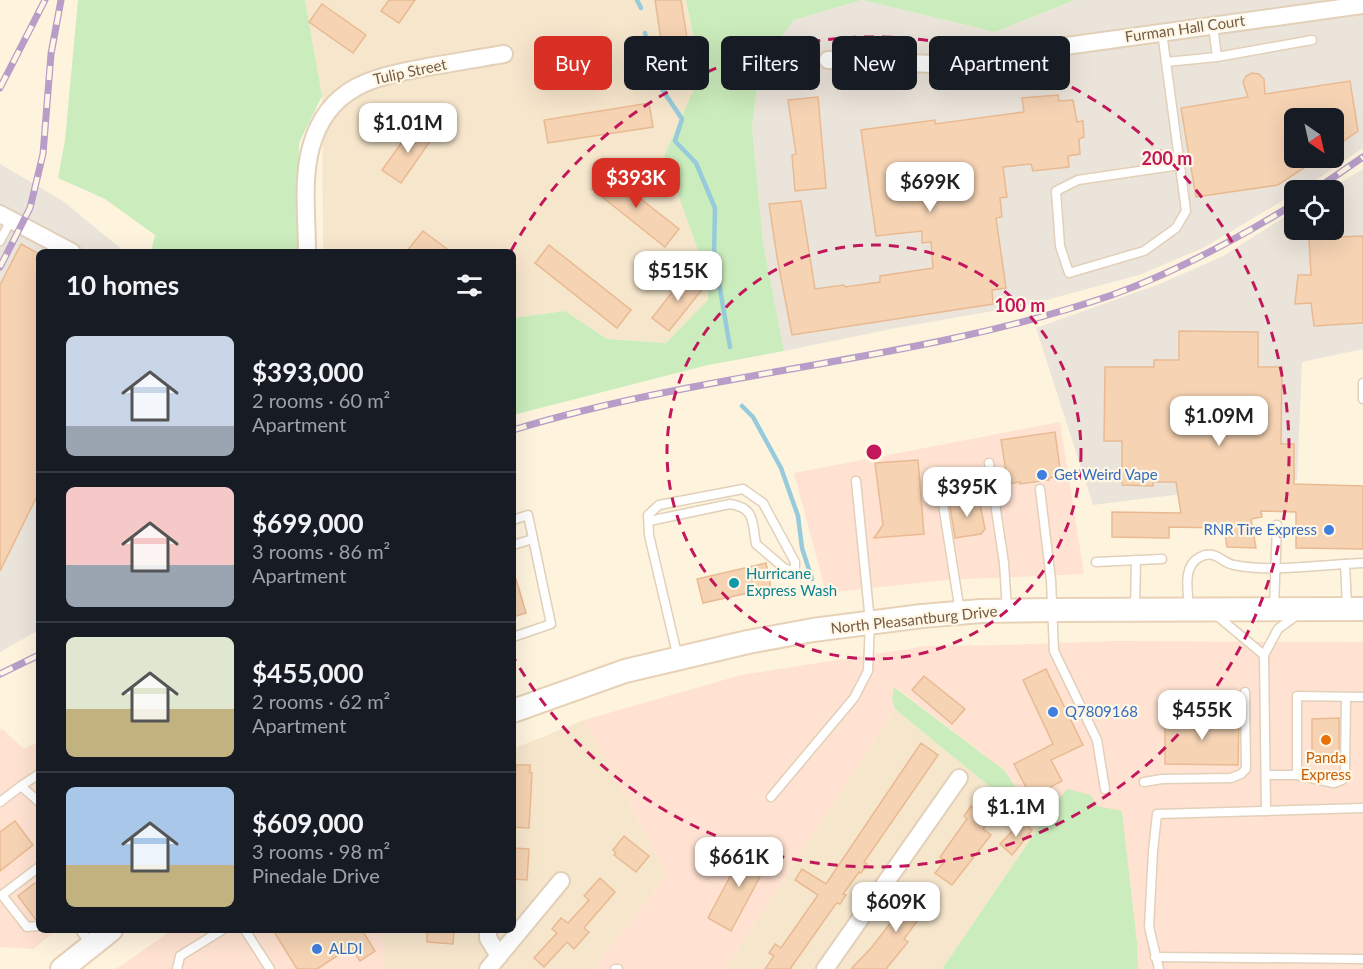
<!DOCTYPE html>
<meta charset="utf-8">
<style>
:root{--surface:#171b24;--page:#20242c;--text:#f1f3f6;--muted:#9ea1a6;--line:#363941;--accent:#d93025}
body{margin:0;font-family:Lato,sans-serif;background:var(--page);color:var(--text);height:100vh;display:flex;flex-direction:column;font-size:22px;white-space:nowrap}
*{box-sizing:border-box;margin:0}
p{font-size:20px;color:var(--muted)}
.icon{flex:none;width:33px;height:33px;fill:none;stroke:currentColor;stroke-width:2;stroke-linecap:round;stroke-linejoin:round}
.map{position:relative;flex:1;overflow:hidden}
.details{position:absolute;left:36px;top:249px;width:480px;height:684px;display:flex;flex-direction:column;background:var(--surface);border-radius:9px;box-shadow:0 6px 24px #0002}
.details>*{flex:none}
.hud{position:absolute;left:534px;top:36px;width:570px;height:54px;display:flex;gap:12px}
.needle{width:39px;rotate:146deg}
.buttons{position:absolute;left:1284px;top:108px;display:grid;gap:12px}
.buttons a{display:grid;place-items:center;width:60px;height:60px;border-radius:9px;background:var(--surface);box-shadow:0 6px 24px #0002;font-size:30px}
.price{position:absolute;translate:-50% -51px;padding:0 14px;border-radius:12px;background:#fff;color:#222;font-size:20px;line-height:39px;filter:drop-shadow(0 2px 3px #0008)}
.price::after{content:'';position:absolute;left:50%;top:36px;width:18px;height:14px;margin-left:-9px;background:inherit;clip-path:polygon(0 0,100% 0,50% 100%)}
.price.current{background:var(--accent);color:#fff}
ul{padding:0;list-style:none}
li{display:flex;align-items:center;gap:18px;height:150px;padding:0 30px}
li+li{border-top:2px solid var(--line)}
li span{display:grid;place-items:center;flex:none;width:168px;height:120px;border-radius:9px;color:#555}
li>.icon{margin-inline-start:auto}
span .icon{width:72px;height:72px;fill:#fffc;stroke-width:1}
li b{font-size:26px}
h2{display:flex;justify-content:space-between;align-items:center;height:72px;padding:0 30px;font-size:26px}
.chip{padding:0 21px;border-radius:9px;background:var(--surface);box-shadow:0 6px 24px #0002;font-size:21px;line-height:54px}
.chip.current{background:var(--accent);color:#fff}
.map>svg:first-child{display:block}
</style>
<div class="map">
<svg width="1363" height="969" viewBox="0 0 1363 969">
<rect width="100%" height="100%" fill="#fef4de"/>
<g fill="#f6e6cc">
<polygon points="305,0 686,0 701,73 664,156 709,281 709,300 666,343 607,339 565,311 513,318 513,252 323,252 322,96"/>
<polygon points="895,709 1039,827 942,969 725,969"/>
<polygon points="584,720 667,874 593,969 384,969 383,942 380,930 513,930 513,749"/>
</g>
<g fill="#ffe2d1">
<polygon points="1060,422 1084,574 946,580 826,593 794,473"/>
<polygon points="1113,641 1363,642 1363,969 1138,969 1137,942 1122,811 1047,813 1031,811 1005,771 895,687 892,699 895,709 725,969 593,969 667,874 584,720 741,675 926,646 1002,645"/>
<polygon points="2,729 24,749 39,742 39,930 57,930 33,949 0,947 0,730"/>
<polygon points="172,930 380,930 383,942 384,969 116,969"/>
</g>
<g fill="#ebe4da" fill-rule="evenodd">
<path d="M862,0L995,32L1075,0H1363V148L1310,184L1300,190H1294V194L1203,248L1139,275L1028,305L901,327L784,351L763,242L752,127L760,64L794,20ZM1294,118H1334V158H1294Z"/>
<polygon points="0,164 63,201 125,252 39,252 39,630 0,652"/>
<polygon points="1363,169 1363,349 1302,362 1297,480 1093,505 1036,328 1162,283 1223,256 1294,211 1294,230 1334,230 1334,190 1328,190"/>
</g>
<g fill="#cbecbc">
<polygon points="78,0 305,0 322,96 299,143 297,252 151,252 155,235 105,199 58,178 65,140"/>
<polygon points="686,0 1075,0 995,32 862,0 794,20 760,64 752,127 763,242 784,351 708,365 513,415 513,318 565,311 607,339 666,343 708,300 709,281 664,156 701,73"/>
<polygon points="894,687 1005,771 1031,811 1047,813 1067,789 1091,795 1097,806 1122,811 1137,942 1138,969 942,969 1039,827 895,709 892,699"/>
</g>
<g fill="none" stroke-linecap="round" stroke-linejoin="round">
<g stroke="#97cbdb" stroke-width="4.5">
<polyline points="637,0 641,8"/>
<polyline points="645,33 656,80 682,119 675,141 696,163 715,208 714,254 730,347"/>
<polyline points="742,406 753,417 781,468 798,516 802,548 812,579"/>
</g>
</g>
<g fill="#f5d3b3" stroke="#e9ba92" stroke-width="1.5">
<polygon points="389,0 415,0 399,23 381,11"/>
<polygon points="655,0 681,0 693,76 667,80"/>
<polygon points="322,4 366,35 353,53 309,22"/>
<polygon points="1252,73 1259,74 1264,79 1265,94 1350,81 1358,131 1334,148 1334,118 1294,118 1294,158 1319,158 1278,185 1196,197 1181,108 1248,97 1243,82 1246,76"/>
<polygon points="1058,95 1059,101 1073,100 1077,122 1083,121 1084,137 1079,139 1080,154 1068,156 1069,167 1033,171 1031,164 1003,167 1007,197 1000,198 1002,217 996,218 1006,288 992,290 993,304 792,335 777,257 769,204 801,201 815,289 844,285 845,287 880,282 880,276 933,268 931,242 922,243 922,231 876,236 861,130 935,120 935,124 1024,112 1022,98"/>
<polygon points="818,97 826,188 795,191 792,155 796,154 788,100"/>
<polygon points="649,103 653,127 548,143 544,120"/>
<polygon points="415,124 433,137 401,183 382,170"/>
<polygon points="606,172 679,229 665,247 592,189"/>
<polygon points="423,231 451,252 406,252"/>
<polygon points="1363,236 1363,323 1314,326 1311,303 1295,304 1298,275 1311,275 1309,238"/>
<polygon points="21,244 39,254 39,492 0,571 0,285"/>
<polygon points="549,245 631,310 617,328 535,263"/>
<polygon points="687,273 704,287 669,331 652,318"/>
<polygon points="1179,331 1258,332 1258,367 1282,367 1281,444 1294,444 1294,484 1363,486 1363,549 1296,548 1296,512 1261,511 1262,517 1251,519 1256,548 1227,547 1224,528 1169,527 1169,538 1112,537 1112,512 1181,513 1176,482 1153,482 1153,486 1122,485 1122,441 1104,441 1105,367 1154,367 1154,360 1179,360"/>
<polygon points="1055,432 1061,476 1048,478 1049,480 1020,484 1020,482 1008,484 1001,440"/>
<polygon points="918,460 924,534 874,538 883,525 875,463"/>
<polygon points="979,499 985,529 981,534 955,538 949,500 953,500 959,502"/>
<polygon points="766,563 771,588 703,603 697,579"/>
<polygon points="516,579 526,613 513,617 513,580"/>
<polygon points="1046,669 1083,745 1051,760 1062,781 1031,797 1014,764 1053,744 1023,680"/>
<polygon points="924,676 965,709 952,724 912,690"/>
<polygon points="1165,718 1239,719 1238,765 1165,764"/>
<polygon points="1339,718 1339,759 1312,759 1312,719"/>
<polygon points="921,743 938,755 864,862 867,864 861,873 859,872 843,894 846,895 840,904 837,903 835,905 790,969 765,969 774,956 769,953 775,944 781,948 818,895 795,880 802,869 826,884"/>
<polygon points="516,765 530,765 530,773 532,773 529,828 513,827"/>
<polygon points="982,796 998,809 983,829 991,835 952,885 935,873 945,861 940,857 967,819 964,816 971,806 973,808"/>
<polygon points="15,821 33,845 0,871 0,832"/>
<polygon points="1020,823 1024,823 1032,830 1012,855 1000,844"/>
<polygon points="624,836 649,856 636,872 614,855 616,853 613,850"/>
<polygon points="747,845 770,858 731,931 708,918"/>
<polygon points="513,848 529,849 527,880 513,879"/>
<polygon points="600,878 615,892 584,928 589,932 574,949 567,942 544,967 534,958 557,933 552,929 561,918 568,923 589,900 584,896"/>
<polygon points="39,880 39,920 36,920 18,896"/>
<polygon points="918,886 934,898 904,939 908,942 886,969 851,969 872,947 902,908 900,904 907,895 910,897"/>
<polygon points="273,930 362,930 375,951 360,961 351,947 317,969 297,969"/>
<polygon points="427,930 454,930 453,944 427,942"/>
</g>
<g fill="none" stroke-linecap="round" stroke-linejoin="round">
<defs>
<g id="lane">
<polyline points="1213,25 1217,57 1312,40"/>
<polyline points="1162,32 1186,211 1176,228 1144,251 1069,273 1060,246 1056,191 1078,180 1180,165"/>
<polyline points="1166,62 1217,57"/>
<polyline points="0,241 11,220"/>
<polyline points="1363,383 1363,399"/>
<polyline points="989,463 1004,563 1007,610"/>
<polyline points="938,473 960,612"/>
<polyline points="1040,489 1051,580 1054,651 1097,740 1105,789"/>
<polyline points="513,520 528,515 551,624 513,637"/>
<path d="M649,521L730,504C756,508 752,523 756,544L784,568L792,571L795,569V562L763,503L743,489L659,505L648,515L649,535L678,658"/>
<polyline points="513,545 533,539"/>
<polyline points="1096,562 1162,559"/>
<polyline points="1345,564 1363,563"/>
<polyline points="1135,608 1136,560"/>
<path d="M1189,608C1188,591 1182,566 1200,557C1215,549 1222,563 1234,565C1270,572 1309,566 1345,564L1347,606"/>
<polyline points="1274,608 1277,525"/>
<polyline points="1216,615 1264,655"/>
<polyline points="1266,775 1297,775 1334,783 1342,780 1345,771 1346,697"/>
<polyline points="1297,775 1297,696 1363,697"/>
<polyline points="1144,782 1162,779 1231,778 1241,774 1246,769 1245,692"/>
<polyline points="21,786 39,774"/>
<polyline points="771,797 854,698 868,671 870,622 856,481"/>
<polyline points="0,802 21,786 39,802"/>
<polyline points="1266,811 1264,655 1278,629 1297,615"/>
<polyline points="39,867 2,895 27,927 39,926"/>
<polyline points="80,930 91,944"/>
<polyline points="245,930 270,969"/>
<polyline points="1155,957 1363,959"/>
<polyline points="177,969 180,956 222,930"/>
<polyline points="615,969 618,969"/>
<polyline points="1159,969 1149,927 1153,851 1157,814 1363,808"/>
</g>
<g id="street">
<polyline points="828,60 935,64 1363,5"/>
<polyline points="0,214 72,252"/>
<path d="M307,252C307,218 302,180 311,147C328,86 373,77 427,67C453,63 478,58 504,54"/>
<polyline points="488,930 488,938 499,956"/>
<polyline points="488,969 561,881"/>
<polyline points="825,969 959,778"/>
</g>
<g id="secondary">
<polyline points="513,711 625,671 748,642 813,630 922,616 981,611 1053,610 1363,609"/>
<polyline points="62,969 111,930"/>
</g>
</defs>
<use href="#lane" stroke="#e2d0b9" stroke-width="11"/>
<use href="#street" stroke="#e2d0b9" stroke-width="20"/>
<use href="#secondary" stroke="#e8d2b7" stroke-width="26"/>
<use href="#lane" stroke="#fff" stroke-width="8"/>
<use href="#street" stroke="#fff" stroke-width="16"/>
<use href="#secondary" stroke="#fff" stroke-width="22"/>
<defs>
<g id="rail">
<polyline points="0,88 45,0"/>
<polyline points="1315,190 1363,157"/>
<polyline points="0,267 30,208 43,154 51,54 61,0"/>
<path d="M513,430C709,370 918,362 1112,295C1176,272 1237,239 1294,204"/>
<polyline points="0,674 39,655"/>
</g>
</defs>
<use href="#rail" stroke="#b79dc7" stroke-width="7"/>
<use href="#rail" stroke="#fff7e6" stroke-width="4.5" stroke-dasharray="14" stroke-linecap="butt"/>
</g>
<g fill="none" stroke="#c2185b" stroke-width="3" stroke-dasharray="10 8">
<circle cx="874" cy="452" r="207"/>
<path d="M511 251A415 415 0 1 1 515 660"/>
</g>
<g fill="#3f7fe0" stroke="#fff7e6" stroke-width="2">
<circle cx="1042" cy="475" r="6"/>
<circle cx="1329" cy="530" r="6"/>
<circle cx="1053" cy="712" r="6"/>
<circle cx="317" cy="949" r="6"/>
</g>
<circle fill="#0f9aa8" stroke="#fff7e6" stroke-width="2" cx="734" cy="583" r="6"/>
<circle fill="#e8710a" stroke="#fff7e6" stroke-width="2" cx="1326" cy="740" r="6"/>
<g text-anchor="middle" stroke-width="4.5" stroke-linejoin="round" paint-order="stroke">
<g font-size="15" fill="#755a44" stroke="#fff7e6">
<text transform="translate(1185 29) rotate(-8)" y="5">Furman Hall Court</text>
<text transform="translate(410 72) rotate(-12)" y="5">Tulip Street</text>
<text transform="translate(914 620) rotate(-6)" y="5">North Pleasantburg Drive</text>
</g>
<g font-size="15" fill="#366cbe" stroke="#fff7e6" text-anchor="start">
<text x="1054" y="480">Get Weird Vape</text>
<text x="1317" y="535" text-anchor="end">RNR Tire Express</text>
<text x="1065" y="717">Q7809168</text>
<text x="329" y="954">ALDI</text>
</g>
<g font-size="15" fill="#0d838f" stroke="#fff7e6" text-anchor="start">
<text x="746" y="579">Hurricane<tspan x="746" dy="17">Express Wash</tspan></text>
</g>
<g font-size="15" fill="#c56008" stroke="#fff7e6">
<text x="1326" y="763">Panda<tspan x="1326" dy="17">Express</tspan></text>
</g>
</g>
<circle cx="874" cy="452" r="9" fill="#c2185b" stroke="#fff7e6" stroke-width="3"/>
<g font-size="18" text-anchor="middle" font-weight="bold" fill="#c2185b" stroke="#fff7e6" stroke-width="4.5" stroke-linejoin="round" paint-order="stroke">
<text x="1167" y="165">200 m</text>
<text x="1020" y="312">100 m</text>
</g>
</svg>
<div class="buttons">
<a><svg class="needle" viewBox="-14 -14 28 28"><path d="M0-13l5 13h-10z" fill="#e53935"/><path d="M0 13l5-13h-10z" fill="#9ea1a6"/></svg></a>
<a><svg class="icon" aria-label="locate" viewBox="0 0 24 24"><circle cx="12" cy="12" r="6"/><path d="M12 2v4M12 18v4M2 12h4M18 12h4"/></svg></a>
</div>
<b class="price" style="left:408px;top:154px">$1.01M</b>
<b class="price current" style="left:636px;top:209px">$393K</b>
<b class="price" style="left:930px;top:213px">$699K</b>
<b class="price" style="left:678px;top:302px">$515K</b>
<b class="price" style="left:1219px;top:447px">$1.09M</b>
<b class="price" style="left:967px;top:518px">$395K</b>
<b class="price" style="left:1202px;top:741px">$455K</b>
<b class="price" style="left:1016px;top:838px">$1.1M</b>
<b class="price" style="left:739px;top:888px">$661K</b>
<b class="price" style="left:896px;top:933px">$609K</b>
<div class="hud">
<a class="chip current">Buy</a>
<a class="chip">Rent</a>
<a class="chip">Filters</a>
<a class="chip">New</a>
<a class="chip">Apartment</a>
</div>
<section class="details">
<h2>10 homes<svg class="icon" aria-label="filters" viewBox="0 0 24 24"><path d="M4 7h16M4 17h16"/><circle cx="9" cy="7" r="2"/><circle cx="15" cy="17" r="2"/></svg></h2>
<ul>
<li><span style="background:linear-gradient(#c9d6e8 75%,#9aa5b1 0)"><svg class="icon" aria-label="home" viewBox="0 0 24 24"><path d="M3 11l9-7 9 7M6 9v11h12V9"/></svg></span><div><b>$393,000</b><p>2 rooms · 60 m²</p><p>Apartment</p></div></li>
<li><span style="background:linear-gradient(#f6c9c9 65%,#9aa5b1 0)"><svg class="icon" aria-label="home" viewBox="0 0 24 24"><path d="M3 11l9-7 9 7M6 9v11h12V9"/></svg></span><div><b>$699,000</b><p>3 rooms · 86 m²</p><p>Apartment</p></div></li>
<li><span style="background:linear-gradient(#dfe7d0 60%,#c2b280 0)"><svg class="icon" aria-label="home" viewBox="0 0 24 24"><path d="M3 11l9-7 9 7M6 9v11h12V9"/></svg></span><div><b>$455,000</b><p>2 rooms · 62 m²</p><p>Apartment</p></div></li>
<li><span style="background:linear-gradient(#a9c7e8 65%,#c2b280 0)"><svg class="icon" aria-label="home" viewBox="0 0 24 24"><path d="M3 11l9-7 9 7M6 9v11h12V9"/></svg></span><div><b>$609,000</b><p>3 rooms · 98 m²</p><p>Pinedale Drive</p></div></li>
</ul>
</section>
</div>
